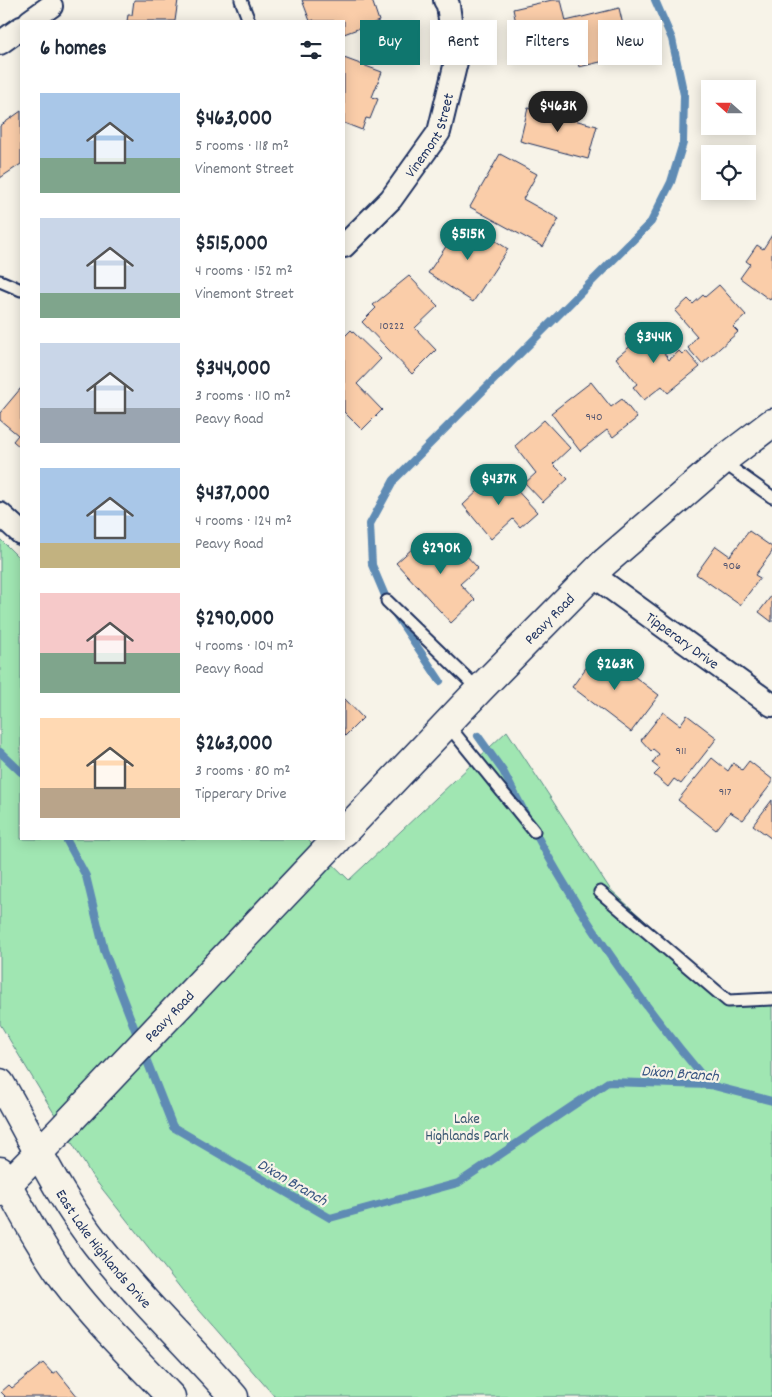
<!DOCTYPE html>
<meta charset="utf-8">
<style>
:root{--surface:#fff;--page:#f6f6f7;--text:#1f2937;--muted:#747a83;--accent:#0f766e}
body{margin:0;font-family:Dekko,sans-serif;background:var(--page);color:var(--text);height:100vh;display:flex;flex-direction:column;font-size:19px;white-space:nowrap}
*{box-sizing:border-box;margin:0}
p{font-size:16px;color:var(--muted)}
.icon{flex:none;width:28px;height:28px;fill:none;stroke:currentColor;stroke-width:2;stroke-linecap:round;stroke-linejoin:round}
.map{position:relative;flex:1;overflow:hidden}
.panel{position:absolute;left:20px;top:20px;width:325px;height:820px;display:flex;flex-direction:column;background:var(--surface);border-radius:0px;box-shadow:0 2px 12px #0003}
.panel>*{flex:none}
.banner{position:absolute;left:360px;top:20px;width:336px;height:45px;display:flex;gap:10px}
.needle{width:32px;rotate:291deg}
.buttons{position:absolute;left:701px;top:80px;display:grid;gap:10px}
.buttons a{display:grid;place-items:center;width:55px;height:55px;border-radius:0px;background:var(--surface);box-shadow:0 2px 12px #0003;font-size:25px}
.price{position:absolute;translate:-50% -42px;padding:0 11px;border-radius:18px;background:var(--accent);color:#fff;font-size:16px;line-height:32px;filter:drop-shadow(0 1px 2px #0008)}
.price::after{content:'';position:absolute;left:50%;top:30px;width:15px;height:11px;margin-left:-8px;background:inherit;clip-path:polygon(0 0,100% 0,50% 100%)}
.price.current{background:#222;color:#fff}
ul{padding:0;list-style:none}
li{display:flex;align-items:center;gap:15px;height:125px;padding:0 20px}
li span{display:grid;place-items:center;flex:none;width:140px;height:100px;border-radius:0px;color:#555}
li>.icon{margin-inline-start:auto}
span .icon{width:60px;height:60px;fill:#fffc;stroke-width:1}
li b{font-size:21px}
h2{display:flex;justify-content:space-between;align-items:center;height:60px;padding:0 20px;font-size:21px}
.tag{padding:0 18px;border-radius:0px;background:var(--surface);box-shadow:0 2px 12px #0003;font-size:18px;line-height:45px}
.tag.current{background:var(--accent);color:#fff}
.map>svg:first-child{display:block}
</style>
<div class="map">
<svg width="772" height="1397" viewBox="0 0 772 1397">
<rect width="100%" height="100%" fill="#f7f3e8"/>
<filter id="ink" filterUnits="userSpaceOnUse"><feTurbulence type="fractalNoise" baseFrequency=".02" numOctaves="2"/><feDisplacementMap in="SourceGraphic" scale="10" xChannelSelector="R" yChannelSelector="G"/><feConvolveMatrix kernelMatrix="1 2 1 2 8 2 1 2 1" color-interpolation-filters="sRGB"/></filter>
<g filter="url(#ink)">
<polygon fill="#a0e6b2" stroke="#5e8a88" points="0,539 21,560 21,839 307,839 349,880 507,731 610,889 726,995 772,992 772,1397 275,1397 186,1295 92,1176 0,1024"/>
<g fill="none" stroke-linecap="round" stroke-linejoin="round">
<g stroke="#5f8bb4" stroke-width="8">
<polyline points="389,605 372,565 370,524 394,480 651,222 671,182 683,143 684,95 672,39 655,0"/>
<polyline points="396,615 440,681"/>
<polyline points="478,736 503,771 526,815"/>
<polyline points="0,752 21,772"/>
<path d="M532,827C582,920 642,1005 710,1085"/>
<polyline points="66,839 86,876 104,950 139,1040"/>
<polyline points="143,1051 173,1127 330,1218 458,1183 608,1082 710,1085 772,1101"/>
</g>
</g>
<g fill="#facda9" stroke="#1b2f5e">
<polygon points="134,0 178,0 175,21 127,21 128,15 132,15"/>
<polygon points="302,0 372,0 379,21 344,34 344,21 314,21 314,20 310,21"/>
<polygon points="552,0 561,0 566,21 619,8 630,55 579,67 575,50 532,60 528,43 521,45 513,9"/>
<polygon points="344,58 382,72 372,97 378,99 370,119 366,118 362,130 344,123"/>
<polygon points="528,108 597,126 588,159 520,141"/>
<polygon points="21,111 21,164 0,178 0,126"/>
<polygon points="500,154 537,174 523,199 559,219 543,247 470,207"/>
<polygon points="464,220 508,249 473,302 428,273"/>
<polygon points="772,235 772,297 770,300 740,278 750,264 746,261 757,245 763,249"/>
<polygon points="409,276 438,306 415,328 436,350 412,374 362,322 376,308 373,305"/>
<polygon points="719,285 746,315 733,327 738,332 702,364 688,348 697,336 675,311 688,299 693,304 703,295 705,297"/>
<polygon points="638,324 645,333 648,331 669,360 679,351 682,354 686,351 700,367 668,393 662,386 644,400 633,387 637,384 616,358 633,344 625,335"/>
<polygon points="351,330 381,359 357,384 382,410 362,430 344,412 344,337"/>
<polygon points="591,382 611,407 622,399 637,418 613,437 607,430 580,451 551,413"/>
<polygon points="21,388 21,448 13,441 18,435 0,420 0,413"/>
<polygon points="544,420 570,448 553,464 568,479 543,502 525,483 536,473 515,446"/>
<polygon points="499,471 537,512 520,527 513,519 491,539 463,505"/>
<polygon points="749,531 772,547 772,552 755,575 760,578 740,605 696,574 716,546 730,556"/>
<polygon points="446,534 478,568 460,584 475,600 451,623 396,563 421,541 428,548"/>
<polygon points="772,595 772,622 759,612"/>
<polygon points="599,650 659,695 631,732 572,687"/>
<polygon points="344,698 363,718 344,737"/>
<polygon points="663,712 680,725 687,715 717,738 681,784 674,779 668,787 654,775 660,769 652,763 659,754 653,749 651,751 641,740"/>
<polygon points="712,758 728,771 733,763 742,770 749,761 772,779 772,783 743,820 730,812 716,830 678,800"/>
<polygon points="772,800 772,839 753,825"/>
<polygon points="43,1363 53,1374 57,1371 78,1397 4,1397 5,1396 1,1392 9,1385 12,1388"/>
</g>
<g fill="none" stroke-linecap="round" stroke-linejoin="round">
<defs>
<g id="service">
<polyline points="241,0 249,21"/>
<polyline points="0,281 21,290"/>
<polyline points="723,462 772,497"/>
<polyline points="387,601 479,690"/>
<polyline points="447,724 534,831"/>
<polyline points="600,892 728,1001 772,999"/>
</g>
<g id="minor">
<polyline points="30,21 51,6"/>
<polyline points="0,43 21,28"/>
<path id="s1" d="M344,246L391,199L439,132L456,62L448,5L445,0"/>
<polyline points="0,514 21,533"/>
<path id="s2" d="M593,575L772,705"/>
</g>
<g id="tertiary">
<path id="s3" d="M344,832L479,690L604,563L722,461L772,423"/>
<path id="s4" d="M0,1192L60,1131L337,839"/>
</g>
<g id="secondary">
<path id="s5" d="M0,1083C32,1137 58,1196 97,1245C139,1299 189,1346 234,1397"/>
<path d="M0,1171C21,1209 41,1248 67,1283C98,1324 136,1360 171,1397"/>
</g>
</defs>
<use href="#service" stroke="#1b2f5e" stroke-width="15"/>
<use href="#minor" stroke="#1b2f5e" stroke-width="26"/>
<use href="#tertiary" stroke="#1b2f5e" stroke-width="31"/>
<use href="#secondary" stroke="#1b2f5e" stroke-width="31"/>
<use href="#service" stroke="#f7f3e8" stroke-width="11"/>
<use href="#minor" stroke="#f7f3e8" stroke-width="22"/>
<use href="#tertiary" stroke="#f7f3e8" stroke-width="28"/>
<use href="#secondary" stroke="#f7f3e8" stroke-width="28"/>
</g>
</g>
<g text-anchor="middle" stroke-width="4.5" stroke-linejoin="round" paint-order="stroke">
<g font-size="12" fill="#535671">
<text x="392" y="329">10222</text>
<text x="594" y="420">940</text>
<text x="732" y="569">906</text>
<text x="681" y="754">911</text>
<text x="725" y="795">917</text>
</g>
<g font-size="15" fill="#1b2f5e" stroke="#f7f3e8">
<text dy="5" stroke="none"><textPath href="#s1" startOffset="142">Vinemont Street</textPath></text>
<text dy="5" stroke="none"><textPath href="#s3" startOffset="296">Peavy Road</textPath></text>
<text dy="5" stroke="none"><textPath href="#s2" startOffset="111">Tipperary Drive</textPath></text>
<text dy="5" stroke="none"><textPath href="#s4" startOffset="244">Peavy Road</textPath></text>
<text dy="5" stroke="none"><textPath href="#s5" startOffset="196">East Lake Highlands Drive</textPath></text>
</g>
<g font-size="15" fill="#36546f" stroke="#f7f3e8">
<text x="467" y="1123">Lake<tspan x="467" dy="17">Highlands Park</tspan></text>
</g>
<g font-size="16" font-style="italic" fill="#385582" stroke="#f7f3e8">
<text transform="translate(680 1072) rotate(4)" y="6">Dixon Branch</text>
<text transform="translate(293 1181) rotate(30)" y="6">Dixon Branch</text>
</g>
</g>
</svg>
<div class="buttons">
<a><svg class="needle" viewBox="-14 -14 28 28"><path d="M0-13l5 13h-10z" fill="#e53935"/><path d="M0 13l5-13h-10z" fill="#747a83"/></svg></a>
<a><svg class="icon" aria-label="locate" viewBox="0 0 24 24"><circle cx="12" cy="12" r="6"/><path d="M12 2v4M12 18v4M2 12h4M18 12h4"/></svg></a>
</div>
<b class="price current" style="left:558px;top:133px">$463K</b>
<b class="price" style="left:468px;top:261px">$515K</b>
<b class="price" style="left:654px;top:364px">$344K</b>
<b class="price" style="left:499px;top:506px">$437K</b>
<b class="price" style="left:441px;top:575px">$290K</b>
<b class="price" style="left:615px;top:691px">$263K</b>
<div class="banner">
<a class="tag current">Buy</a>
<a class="tag">Rent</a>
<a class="tag">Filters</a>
<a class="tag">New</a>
</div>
<section class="panel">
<h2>6 homes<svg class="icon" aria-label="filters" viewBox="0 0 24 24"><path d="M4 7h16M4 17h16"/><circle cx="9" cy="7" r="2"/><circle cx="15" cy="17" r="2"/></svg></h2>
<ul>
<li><span style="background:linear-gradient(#a9c7e8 65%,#7fa58c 0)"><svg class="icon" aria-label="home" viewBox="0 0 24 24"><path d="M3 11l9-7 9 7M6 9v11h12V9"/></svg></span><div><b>$463,000</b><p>5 rooms · 118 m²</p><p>Vinemont Street</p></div></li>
<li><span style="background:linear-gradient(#c9d6e8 75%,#7fa58c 0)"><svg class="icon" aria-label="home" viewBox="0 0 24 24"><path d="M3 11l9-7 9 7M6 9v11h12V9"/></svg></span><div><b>$515,000</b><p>4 rooms · 152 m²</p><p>Vinemont Street</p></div></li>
<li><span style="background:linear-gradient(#c9d6e8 65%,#9aa5b1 0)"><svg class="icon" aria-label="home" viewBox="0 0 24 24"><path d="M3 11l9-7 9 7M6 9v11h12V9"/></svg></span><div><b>$344,000</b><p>3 rooms · 110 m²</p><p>Peavy Road</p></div></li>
<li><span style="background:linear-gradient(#a9c7e8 75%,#c2b280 0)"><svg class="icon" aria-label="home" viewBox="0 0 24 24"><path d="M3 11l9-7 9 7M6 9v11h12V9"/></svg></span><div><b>$437,000</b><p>4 rooms · 124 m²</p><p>Peavy Road</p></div></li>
<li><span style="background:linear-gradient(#f6c9c9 60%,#7fa58c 0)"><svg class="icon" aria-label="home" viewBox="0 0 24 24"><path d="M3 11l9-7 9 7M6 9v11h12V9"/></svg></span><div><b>$290,000</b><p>4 rooms · 104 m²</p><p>Peavy Road</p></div></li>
<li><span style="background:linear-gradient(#ffd9b3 70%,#b9a48a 0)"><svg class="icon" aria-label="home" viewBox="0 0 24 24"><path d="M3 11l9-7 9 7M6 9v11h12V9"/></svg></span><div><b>$263,000</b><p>3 rooms · 80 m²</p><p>Tipperary Drive</p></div></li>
</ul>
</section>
</div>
